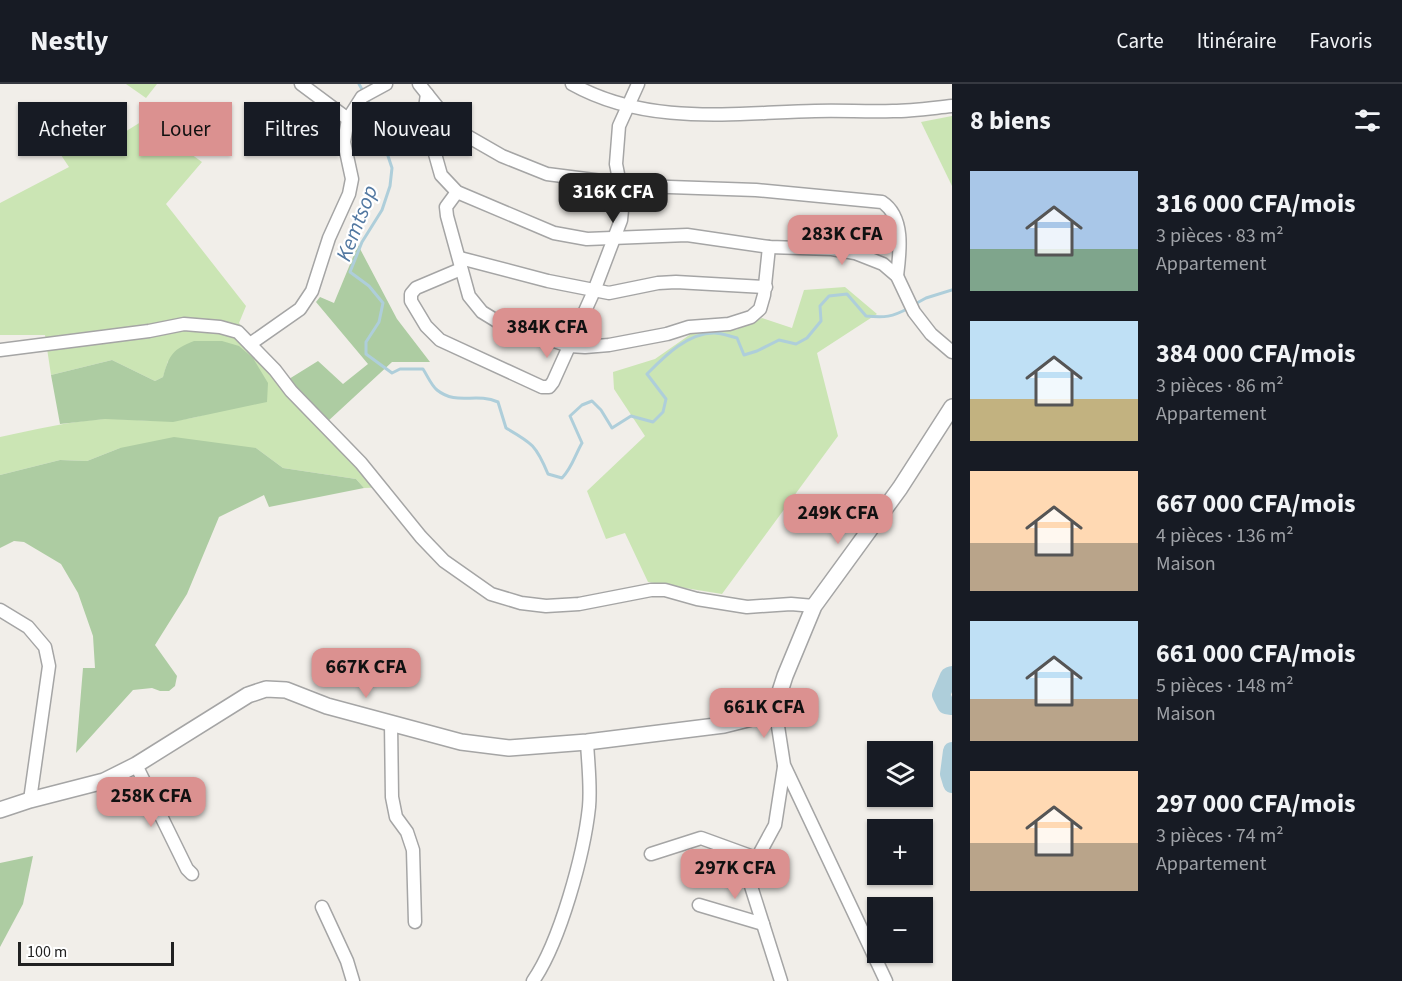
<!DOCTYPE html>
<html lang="fr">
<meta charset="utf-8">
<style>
:root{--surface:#171b24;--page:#20242c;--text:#f1f3f6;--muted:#9ea1a6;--line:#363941;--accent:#db9190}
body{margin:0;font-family:"Source Sans 3",sans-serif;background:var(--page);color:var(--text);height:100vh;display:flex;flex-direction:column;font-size:22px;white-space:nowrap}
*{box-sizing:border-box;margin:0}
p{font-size:20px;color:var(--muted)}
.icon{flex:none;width:33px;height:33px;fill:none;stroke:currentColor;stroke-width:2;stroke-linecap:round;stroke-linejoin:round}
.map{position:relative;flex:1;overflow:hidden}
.drawer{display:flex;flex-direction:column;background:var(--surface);width:450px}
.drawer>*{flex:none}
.banner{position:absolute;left:18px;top:18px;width:570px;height:54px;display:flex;gap:12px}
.buttons{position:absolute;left:867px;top:657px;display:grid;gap:12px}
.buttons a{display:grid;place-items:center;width:66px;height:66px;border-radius:0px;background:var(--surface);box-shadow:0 2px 4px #0004;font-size:30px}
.scale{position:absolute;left:18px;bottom:15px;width:156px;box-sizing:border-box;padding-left:6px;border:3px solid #212121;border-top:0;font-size:16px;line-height:21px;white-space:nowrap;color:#212121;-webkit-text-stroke:4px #fff;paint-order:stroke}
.price{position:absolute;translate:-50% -51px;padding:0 14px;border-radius:12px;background:var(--accent);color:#111;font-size:20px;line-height:39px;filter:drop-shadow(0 2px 3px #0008)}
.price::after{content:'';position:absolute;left:50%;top:36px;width:18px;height:14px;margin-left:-9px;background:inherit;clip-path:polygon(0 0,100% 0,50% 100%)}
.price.active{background:#222;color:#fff}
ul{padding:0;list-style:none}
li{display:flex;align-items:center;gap:18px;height:150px;padding:0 18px}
li span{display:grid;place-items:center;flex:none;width:168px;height:120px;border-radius:0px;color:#555}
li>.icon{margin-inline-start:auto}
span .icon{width:72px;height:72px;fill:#fffc;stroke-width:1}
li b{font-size:26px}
h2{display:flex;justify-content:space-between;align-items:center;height:72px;padding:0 18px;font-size:26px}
.pill{padding:0 21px;border-radius:0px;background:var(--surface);box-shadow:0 2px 4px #0004;font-size:21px;line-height:54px}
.pill.active{background:var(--accent);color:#111}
header{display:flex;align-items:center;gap:36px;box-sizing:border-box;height:84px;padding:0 30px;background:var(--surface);border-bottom:2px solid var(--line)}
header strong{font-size:28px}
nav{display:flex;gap:33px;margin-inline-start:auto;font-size:21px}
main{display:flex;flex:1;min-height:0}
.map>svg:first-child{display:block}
</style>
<header>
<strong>Nestly</strong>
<nav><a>Carte</a><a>Itinéraire</a><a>Favoris</a></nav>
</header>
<main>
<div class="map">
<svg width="952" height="897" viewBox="0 0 952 897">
<rect width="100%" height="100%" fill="#f1eee9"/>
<g fill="#cbe5b4">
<polygon points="126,0 157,0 146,14"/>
<polygon points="952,32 952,102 921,38"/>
<path d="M83,34L104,61L144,36L202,78L166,120L246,222L239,239L327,338L390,403L364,404L356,395L283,384L256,364H120L87,377L60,376L0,391V353C34,346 69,337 104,335C144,334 169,343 209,329L168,277L163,293L155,297L112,276L51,291L45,251H0V119L69,83L49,53Z"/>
<polygon points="845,203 877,230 817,269 838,352 722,510 648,498 625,449 606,455 587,407 645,352 614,305 613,288 655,275 698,245 736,246 762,234 792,244 804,206"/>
</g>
<g fill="#adcca2">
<polygon points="358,161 397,235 430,278 392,278 327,338 289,295 318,277 343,300 368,280 316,218 320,213 334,219"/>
<path d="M194,257H222L239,262L253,274L268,299L267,318L173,338L105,335L60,340L51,291L112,276L155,297L163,293C169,271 173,265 194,257Z"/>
<polygon points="174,353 256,364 283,384 356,395 364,404 269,423 264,411 219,433 187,510 155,561 177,592 175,602 169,607 160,607 152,604 133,606 76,669 83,584 95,584 93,552 78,509 61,480 24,458 14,457 0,464 0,391 60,376 87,377 120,364"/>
<polygon points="33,772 23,820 0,863 0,779"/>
</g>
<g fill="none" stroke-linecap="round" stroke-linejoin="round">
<g stroke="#aeceda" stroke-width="3">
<polyline points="359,0 364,9"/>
<path d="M367,15L372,24L392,84L390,102L382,126L362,158L350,188L369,202L383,219L379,238L366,258V270L392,289L400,285H423C427,291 431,301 437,306C457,322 475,308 498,318L506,344C532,359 536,361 548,390L562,394C572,384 575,371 582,359L570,332L582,321L592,317L601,326L612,344L631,332L653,338L663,328L666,315L647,290C664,273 687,249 714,249C721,249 729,252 737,254L744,271L757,267L779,256L796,260L807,254L821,237L820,222L829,212L847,210L866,232C885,234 892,233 909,224"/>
<polyline points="915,220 926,214 952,206"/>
</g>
<g stroke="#aeceda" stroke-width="18">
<polyline points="952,591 949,592 941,611 946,621 952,622"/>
<polyline points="952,667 949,690 952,700"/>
</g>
<defs>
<g id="minor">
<polyline points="301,0 348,35"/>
<path d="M419,0L455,45L502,72L547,90L641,102L756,106L882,118C905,133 900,168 897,192"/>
<path d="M572,0C647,42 733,29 815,27C840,26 867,28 893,27C912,27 932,24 952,22"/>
<polyline points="427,10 424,31 441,91 457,108 554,149 587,155 687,151 769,163 832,165 855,169 883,180 897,192 914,228 931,250 952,268"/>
<polyline points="457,108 446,123 447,132 469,212 482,228 500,239 569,262 585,263 609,261 667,250 689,243 729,240 751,233 760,225 764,211 769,163"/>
<polyline points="460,174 548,197 609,209 658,199 676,198 766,203"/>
<polyline points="461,185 416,204 411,210 411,217 426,242 440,256 542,303 549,303 553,298 594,207 621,136 623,116 616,80 619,42 638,0"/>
<polyline points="250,260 300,225 312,207 329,154 349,110 352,95 344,58 348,35 362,13 386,0"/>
<polyline points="0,266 149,247 184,240 220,243 238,248 275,286 291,307 361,379 421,453 444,477 491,510 521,519 546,522 579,520 651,506 665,506 697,515 747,523 791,520 814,522"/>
<polyline points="0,526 28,543 45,563 49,582 30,716"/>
<polyline points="775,623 784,681 886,897"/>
<polyline points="391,639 392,713 396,733 407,748 413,766 415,838"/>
<polyline points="136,681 187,785 192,790"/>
<polyline points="651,770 701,754 756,774"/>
<polyline points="699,821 763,840"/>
<polyline points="322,823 347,877 353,897"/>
<path d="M533,897C560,858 584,770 589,723C591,702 588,679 587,658"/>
<polyline points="781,897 750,799 750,787 775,741 784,683"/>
</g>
<polyline id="tertiary" points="0,726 30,716 104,697 136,681 248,611 266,605 286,606 327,622 461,658 509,664 587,658 724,641 768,630 775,623 785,592 814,522 900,404 952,323"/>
</defs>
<use href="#minor" stroke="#a5a5a5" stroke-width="15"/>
<use href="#tertiary" stroke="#a5a5a5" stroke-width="18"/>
<use href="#minor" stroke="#fff" stroke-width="12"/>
<use href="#tertiary" stroke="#fff" stroke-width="15"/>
</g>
<g text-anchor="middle" stroke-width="4.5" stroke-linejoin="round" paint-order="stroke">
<g font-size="22" font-style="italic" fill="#5278a1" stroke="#fff">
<text transform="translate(356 139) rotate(-69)" y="8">Kemtsop</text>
</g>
</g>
</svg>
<div class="buttons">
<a><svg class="icon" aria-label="layers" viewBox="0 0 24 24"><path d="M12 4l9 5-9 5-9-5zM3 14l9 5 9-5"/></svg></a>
<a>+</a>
<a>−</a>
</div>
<div class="scale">100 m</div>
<b class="price active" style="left:613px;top:140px">316K CFA</b>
<b class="price" style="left:842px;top:182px">283K CFA</b>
<b class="price" style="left:547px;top:275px">384K CFA</b>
<b class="price" style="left:838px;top:461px">249K CFA</b>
<b class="price" style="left:366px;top:615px">667K CFA</b>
<b class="price" style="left:764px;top:655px">661K CFA</b>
<b class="price" style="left:151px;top:744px">258K CFA</b>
<b class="price" style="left:735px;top:816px">297K CFA</b>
<div class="banner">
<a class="pill">Acheter</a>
<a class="pill active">Louer</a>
<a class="pill">Filtres</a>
<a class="pill">Nouveau</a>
</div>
</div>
<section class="drawer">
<h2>8 biens<svg class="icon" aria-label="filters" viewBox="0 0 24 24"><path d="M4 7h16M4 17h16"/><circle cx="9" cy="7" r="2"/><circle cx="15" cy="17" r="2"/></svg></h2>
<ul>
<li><span style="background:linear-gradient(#a9c7e8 65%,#7fa58c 0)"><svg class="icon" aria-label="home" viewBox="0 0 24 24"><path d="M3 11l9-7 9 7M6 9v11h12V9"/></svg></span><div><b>316 000 CFA/mois</b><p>3 pièces · 83 m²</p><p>Appartement</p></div></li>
<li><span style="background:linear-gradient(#bfe0f5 65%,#c2b280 0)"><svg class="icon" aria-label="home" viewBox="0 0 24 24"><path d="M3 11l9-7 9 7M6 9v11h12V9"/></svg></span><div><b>384 000 CFA/mois</b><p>3 pièces · 86 m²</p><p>Appartement</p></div></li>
<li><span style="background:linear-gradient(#ffd9b3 60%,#b9a48a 0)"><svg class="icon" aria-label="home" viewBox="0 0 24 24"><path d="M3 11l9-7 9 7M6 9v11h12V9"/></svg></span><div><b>667 000 CFA/mois</b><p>4 pièces · 136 m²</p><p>Maison</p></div></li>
<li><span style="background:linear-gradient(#bfe0f5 65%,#b9a48a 0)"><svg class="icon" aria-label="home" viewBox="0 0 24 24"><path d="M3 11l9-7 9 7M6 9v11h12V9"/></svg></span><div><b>661 000 CFA/mois</b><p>5 pièces · 148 m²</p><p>Maison</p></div></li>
<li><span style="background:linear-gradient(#ffd9b3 60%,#b9a48a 0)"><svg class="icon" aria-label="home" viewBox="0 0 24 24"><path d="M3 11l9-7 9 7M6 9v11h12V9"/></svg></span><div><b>297 000 CFA/mois</b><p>3 pièces · 74 m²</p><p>Appartement</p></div></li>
</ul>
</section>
</main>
